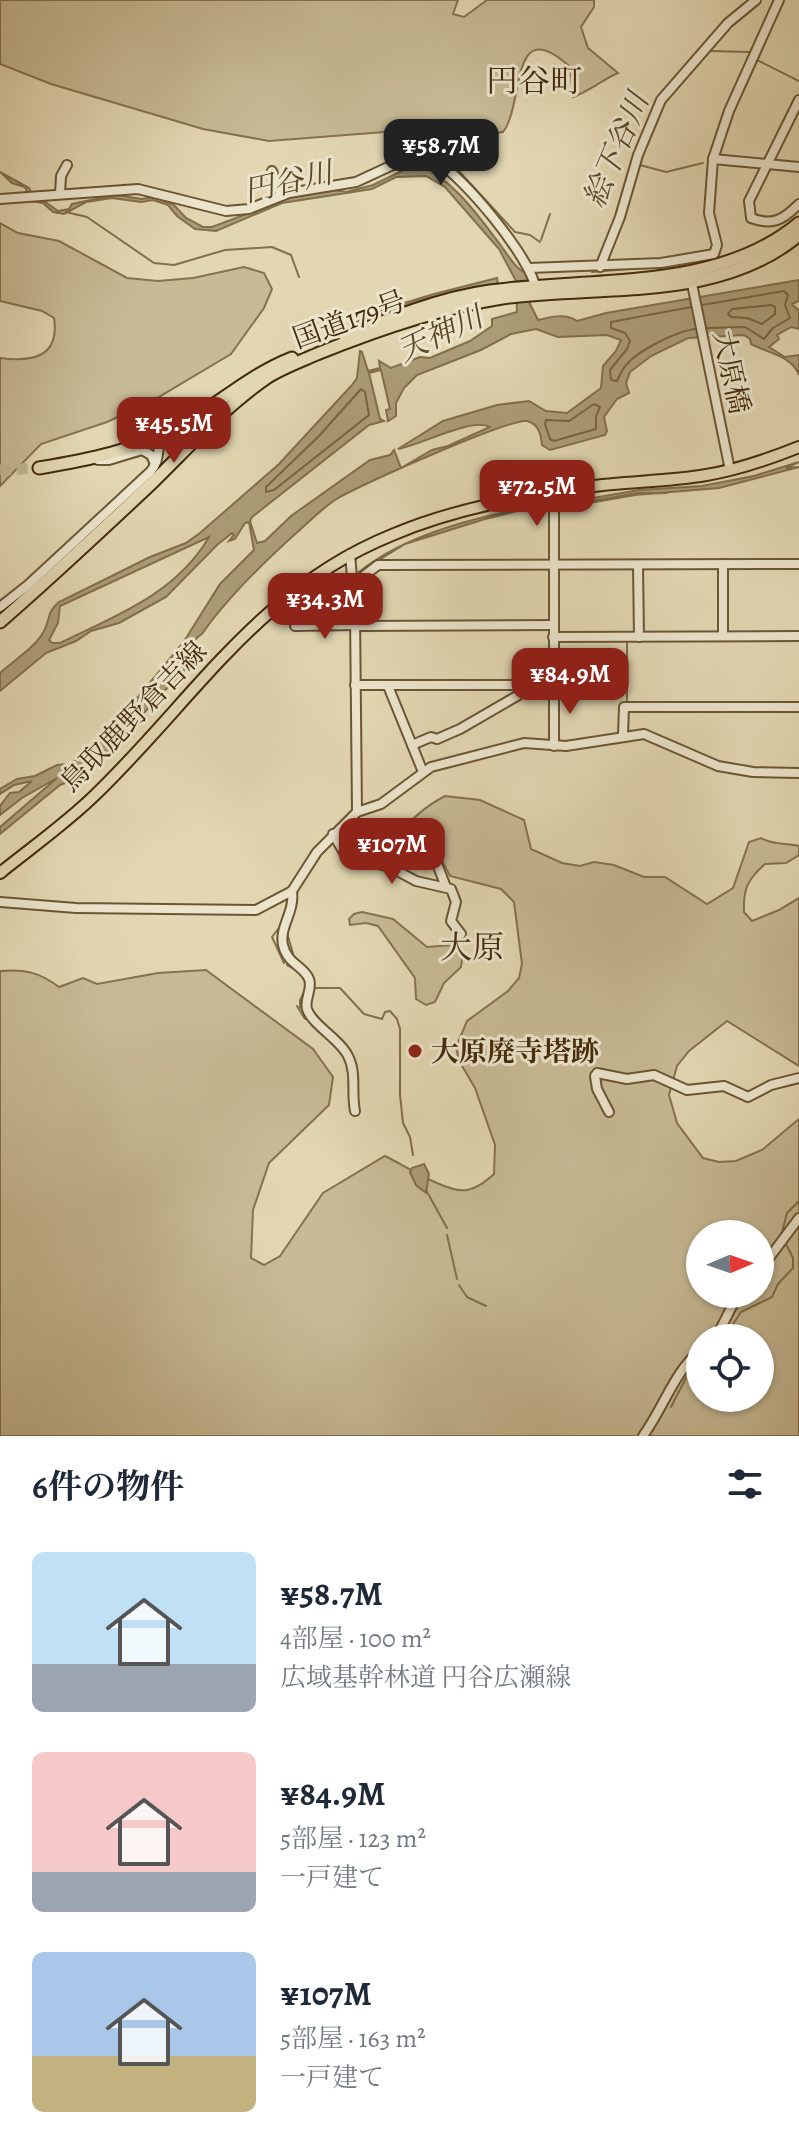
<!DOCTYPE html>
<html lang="ja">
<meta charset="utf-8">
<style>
:root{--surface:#fff;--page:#f6f6f7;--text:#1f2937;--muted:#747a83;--accent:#8f2418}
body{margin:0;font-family:Alegreya,"Noto Serif JP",serif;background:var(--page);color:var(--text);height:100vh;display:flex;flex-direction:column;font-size:30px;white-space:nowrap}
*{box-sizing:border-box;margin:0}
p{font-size:26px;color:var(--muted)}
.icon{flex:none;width:44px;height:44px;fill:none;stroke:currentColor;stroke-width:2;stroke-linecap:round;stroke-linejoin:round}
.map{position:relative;height:1436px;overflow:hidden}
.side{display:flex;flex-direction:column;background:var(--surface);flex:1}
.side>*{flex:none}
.needle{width:52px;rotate:88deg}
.controls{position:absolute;left:686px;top:1220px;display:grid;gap:16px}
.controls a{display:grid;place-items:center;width:88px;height:88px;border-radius:50%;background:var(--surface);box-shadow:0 2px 6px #0004;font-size:40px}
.price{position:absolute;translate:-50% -68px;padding:0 18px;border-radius:16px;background:var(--accent);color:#fff;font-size:26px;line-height:52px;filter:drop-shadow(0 2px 4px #0008)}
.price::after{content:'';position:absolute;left:50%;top:48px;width:24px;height:18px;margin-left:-12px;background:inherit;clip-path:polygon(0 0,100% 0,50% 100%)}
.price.selected{background:#222;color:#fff}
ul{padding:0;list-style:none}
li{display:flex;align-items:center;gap:24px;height:200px;padding:0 32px}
li span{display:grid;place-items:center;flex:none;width:224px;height:160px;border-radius:12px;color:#555}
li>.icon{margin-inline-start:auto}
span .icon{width:96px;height:96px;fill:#fffc;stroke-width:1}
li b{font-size:34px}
h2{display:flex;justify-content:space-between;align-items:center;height:96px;padding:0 32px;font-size:34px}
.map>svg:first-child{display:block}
</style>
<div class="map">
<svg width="799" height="1436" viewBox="0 0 799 1436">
<rect width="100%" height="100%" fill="#e2d7b2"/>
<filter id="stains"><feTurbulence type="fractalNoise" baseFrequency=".0025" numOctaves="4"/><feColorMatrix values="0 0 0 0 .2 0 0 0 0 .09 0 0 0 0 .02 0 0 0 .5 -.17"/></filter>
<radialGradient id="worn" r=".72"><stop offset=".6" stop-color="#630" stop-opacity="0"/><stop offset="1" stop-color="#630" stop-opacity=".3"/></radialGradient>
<g fill="#c7ba95" stroke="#85724e" stroke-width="2" fill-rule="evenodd">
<path d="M0,0H458L453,14L464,17L487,0H594V7L581,27L588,48L618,73C602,80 590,91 573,97L570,67C509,11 525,104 503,132L488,134L475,127H449L269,141L203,129L51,84L0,64Z"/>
<path d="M0,223L18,233L59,241L127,278L158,281L193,278L244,267L264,273L272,289L264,308L231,354L152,401L107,422L41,444L0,486V358C31,362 60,358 54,318L42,311L0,301Z"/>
<path d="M445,796L480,800L524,820L531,849L562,863L580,866L594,862L614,865L644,877H665L707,904L733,888L749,842L761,838C774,845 785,843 799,846V855L786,863L765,864C748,879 743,888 744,912L752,921L779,910L799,898V1066L727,1021L689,1051L677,1066L669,1095L677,1123L703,1158L719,1162L736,1161L762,1150L799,1119V1436H0V971C24,969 39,972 59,987L83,978L97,984L158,973L206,970L313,1049L333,1077L329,1105L269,1163L253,1210L251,1258L264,1265L280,1256L323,1193L385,1156C404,1165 448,1194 467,1190C478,1188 486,1181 494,1174L495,1145L475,1088L459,1061L456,1047L467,1021L508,991L519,978L522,964L514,902L501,889L450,876L437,851L419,846L404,850L400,835C412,817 426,806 445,796ZM700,1234H760V1294H700ZM700,1338H760V1398H700Z"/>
<polygon points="362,912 393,919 427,947 452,945 463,951 461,967 444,983 435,1002 426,1005 416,999 415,978 378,926 366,923 350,925 349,919 354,914"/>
</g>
<g fill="#ac9d78" stroke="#826f4b" stroke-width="2" fill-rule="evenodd">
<path d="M416,164C451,177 477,214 499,243C508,255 515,269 529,275V302L538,320C550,317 566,313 577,321L606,313L799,280V301L792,304L799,311V329L791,327L777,335L779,339L769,347L785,357L799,355V375C792,356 768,353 751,344L750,339L744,335L688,338L651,356L630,372L626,383L629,393L617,399L604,417L607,431L605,435L550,450L542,445C541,435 539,424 527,421C511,418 354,487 335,500C320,510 307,524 293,536C261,565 227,598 202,634C189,642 188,655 185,669L85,776L60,785L0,834V827L57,778L22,798L0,815V806L10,793L19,792L32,781L14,785L0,794V789L17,779L35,776L57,765L68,764L81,758L103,739L183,643L220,584L254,550L249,522L245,523L235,539L229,541L234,535L232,533L217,545L166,597L119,623L91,631L76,641L46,653L0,691V673C13,661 36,647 44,631C51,618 46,613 59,602L150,557L186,543L200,533L279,464L352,385L357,378L360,351L362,352L368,371L380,368L379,361L391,368L420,357L430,358L470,341L492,326V319L517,312L516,281L499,249L445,187L426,176L396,177L372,189L282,203L216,231L195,229L177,216L168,205L153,200L141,202L112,198L86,202L64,214L53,212L43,203L31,201L25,187L12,183L0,172L29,188L35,200L44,201L58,211L69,209L72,204L115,195L142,199L154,197L174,205L186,218L203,227H212L292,197L335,190L346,192L373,185ZM536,329L558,337L607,335L621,340L616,351L603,366L601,388L567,413L546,411L529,401L497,405L443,421L398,449C421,445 472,417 490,427L448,446L432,450L401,468L394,450L390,455L370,460L291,516L265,541L257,543L250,521L252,517L369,425L384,421L380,419L369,373L381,370L390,409L386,410L388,421L396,416V403L404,388L417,375L481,350L511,334ZM209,537C176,594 115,616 60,643H52L49,640L58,623L60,606Z"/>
<polygon points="497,278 498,284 473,287 421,300 356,322 352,319 434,294"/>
<polygon points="799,462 786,468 799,467 719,488 635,495 578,505 636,494 668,493 637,493 559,507 556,562 558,504 639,490 702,486 754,476"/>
<path d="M546,504L485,519L405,544L358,573C405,533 485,515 546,504Z"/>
<polygon points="424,1164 429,1174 426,1193 416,1185 410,1172 412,1168"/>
</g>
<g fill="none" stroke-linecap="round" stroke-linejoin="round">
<g stroke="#786440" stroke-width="2">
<polyline points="702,305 784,291 788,295 785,305 790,318 773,328 764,339 745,327 707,328"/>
<polygon points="771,305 775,307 775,314 762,324 747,318 731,317 728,314 732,309"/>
<path d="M691,307L611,322V328L625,333L630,341L627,349L610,370L611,380L617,381C620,375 622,369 627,364C639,350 677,331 695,329"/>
<polygon points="361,389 365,392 369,415 274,490 266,492 266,487 319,436"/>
<polygon points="594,404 600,407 596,416 596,429 554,441 550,439 545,424 546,420 569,421"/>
</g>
<g stroke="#826f4b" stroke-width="2">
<polyline points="710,51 749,52"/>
<polyline points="758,57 757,60 799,81"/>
<polyline points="439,157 453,165"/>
<polyline points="640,165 666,172 703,163"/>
<polyline points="457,169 515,232 530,235 540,242"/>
<polyline points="66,212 87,217 154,263 174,265 225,250 272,247 291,255 299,277"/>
<polyline points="541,240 550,214"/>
<polyline points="592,272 641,268"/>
<polyline points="627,641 627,702"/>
<polyline points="282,924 272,937 284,963"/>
<polyline points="287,933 295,960"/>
<polyline points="287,965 299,971"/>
<polyline points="314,988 340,988 364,1014 382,1019 385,1012 390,1011 397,1019 400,1029 400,1095 403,1123 410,1137 413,1155"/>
<polyline points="297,1006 305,1019"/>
<polyline points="300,1008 300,1000 307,987"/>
<polyline points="426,1190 447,1228"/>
<polyline points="447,1235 457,1279"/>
<polyline points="781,1236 787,1213 799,1201"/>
<polyline points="459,1285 467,1297 486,1306"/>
<polyline points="724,1338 741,1312 772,1297 778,1284 793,1268 793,1258 785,1242"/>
<polyline points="671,1407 688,1374 700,1360"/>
</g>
<polyline stroke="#c2b590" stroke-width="11" stroke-dasharray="11 5.5" stroke-linecap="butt" points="0,470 39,468"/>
<defs>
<g id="minor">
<path d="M799,100L749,201L751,218C773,226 783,220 799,204"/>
<polyline points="713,159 799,167"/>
<polyline points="272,171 281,196"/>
<polyline points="60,194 61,176 67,165"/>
<path d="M0,199L138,189L226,211L249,209L289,193L356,182L410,157C419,156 427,156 435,160C464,177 530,257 536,289"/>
<polyline points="600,267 620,217 638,155 661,100 728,23 756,0"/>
<polyline points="529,268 661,263 714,254 717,245 709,213 713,159 729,111 779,0"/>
<polyline points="691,279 730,470"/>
<polyline points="98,460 109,460 142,450 151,455 155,464 153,468"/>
<polyline points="350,554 355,612 357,812"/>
<polyline points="638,565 639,637"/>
<path d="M0,607L28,585L150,472C163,458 154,448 164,436"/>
<polyline points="355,612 359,610 361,578 378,565 799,564"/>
<polyline points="295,626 355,625"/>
<polyline points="355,626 553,625"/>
<polyline points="723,636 723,564"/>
<polyline points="553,637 799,636"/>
<polyline points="355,685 554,685"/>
<polyline points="388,686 423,772"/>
<polyline points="623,735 624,707 799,707"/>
<polyline points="412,745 431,737 437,739 460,729 517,696 528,686"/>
<polyline points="554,746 554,492"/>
<polyline points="333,834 346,856 390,867 416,881 451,889 456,902 451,921 461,934"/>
<polyline points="428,850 437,864 446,887"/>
<path d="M292,891C295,912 279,927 283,945C287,964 304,966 309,979C313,989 304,999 307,1009C312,1025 340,1039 348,1056C357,1073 351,1093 355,1111"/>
<polyline points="0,902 76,908 256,910 292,891 317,852 357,812 381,804 431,767 524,743 566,746 644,734 718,766 753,772 799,773"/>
<polyline points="609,1112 597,1089 595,1076 597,1073 627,1079 654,1075 687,1090 724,1086 748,1097 771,1085 799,1078"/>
<polyline points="760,1270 799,1218"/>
<path d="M714,1338C725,1325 729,1307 740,1294"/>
<path d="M643,1436C664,1407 673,1374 700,1350"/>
</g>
<path id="major" d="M0,873C31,848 65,824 94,796C193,701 258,589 392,535C453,509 520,497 586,487C626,481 667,482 706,475C738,470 769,459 799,447"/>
<g id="highway">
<path d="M345,337C391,318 440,298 490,291C591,277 717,292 799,223"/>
<path d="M39,468C87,460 138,450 181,426C218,404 251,374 292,358"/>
<path d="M0,622C52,577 102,530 152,483C189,447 225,406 268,377C282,368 301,361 317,354C376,330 439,308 502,298C600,284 718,303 799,235"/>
</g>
</defs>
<use href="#minor" stroke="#6b5632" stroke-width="12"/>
<use href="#major" stroke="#432b08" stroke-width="14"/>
<use href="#highway" stroke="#432b08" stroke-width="15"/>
<use href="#minor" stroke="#ece5cd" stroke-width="8"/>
<use href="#major" stroke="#e2d7b2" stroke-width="10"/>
<use href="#highway" stroke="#e2d7b2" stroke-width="11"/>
</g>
<circle fill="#8f2418" stroke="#ece5cd" stroke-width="3" cx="415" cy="1051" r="8"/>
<g text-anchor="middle" stroke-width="6" stroke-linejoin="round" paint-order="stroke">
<g font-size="28" fill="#432b08" stroke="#ece5cd">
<text transform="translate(349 319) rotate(-20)" y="10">国道179号</text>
<text transform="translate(732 372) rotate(78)" y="10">大原橋</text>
<text transform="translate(133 716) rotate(-46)" y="10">鳥取鹿野倉吉線</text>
</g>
<g font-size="28" font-weight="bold" fill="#432b08" stroke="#ece5cd" text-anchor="start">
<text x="431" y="1061">大原廃寺塔跡</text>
</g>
<g font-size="30" font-style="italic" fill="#5d4824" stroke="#ece5cd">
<text transform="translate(616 150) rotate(-67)" y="10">絵下谷川</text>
<text transform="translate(288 182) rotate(-13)" y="10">円谷川</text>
<text transform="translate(440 334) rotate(-25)" y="10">天神川</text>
</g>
<g font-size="32" fill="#432b08" stroke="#ece5cd">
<text x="534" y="92">円谷町</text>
<text x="472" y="958">大原</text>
</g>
</g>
<rect width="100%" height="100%" filter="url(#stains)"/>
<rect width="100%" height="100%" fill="url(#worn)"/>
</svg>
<div class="controls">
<a><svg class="needle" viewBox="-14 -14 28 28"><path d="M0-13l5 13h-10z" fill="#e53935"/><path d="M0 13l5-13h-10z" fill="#747a83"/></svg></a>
<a><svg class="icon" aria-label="locate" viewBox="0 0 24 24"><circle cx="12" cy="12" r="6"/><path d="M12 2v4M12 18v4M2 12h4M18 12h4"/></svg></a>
</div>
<b class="price selected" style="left:441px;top:187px">¥58.7M</b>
<b class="price" style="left:174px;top:465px">¥45.5M</b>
<b class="price" style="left:537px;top:528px">¥72.5M</b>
<b class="price" style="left:325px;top:641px">¥34.3M</b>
<b class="price" style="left:570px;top:716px">¥84.9M</b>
<b class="price" style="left:392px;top:886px">¥107M</b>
</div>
<section class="side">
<h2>6件の物件<svg class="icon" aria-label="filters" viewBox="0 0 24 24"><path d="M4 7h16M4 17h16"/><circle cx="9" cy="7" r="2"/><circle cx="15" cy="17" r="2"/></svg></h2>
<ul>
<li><span style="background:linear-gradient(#bfe0f5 70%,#9aa5b1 0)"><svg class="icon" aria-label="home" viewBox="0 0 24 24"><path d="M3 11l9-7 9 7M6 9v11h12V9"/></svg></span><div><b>¥58.7M</b><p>4部屋 · 100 m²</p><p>広域基幹林道 円谷広瀬線</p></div></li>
<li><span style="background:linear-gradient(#f6c9c9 75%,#9aa5b1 0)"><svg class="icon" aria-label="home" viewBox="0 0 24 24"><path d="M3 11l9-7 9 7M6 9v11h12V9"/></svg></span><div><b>¥84.9M</b><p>5部屋 · 123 m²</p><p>一戸建て</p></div></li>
<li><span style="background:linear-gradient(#a9c7e8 65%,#c2b280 0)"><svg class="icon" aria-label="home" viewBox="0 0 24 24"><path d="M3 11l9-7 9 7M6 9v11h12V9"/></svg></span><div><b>¥107M</b><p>5部屋 · 163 m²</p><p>一戸建て</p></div></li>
</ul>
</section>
